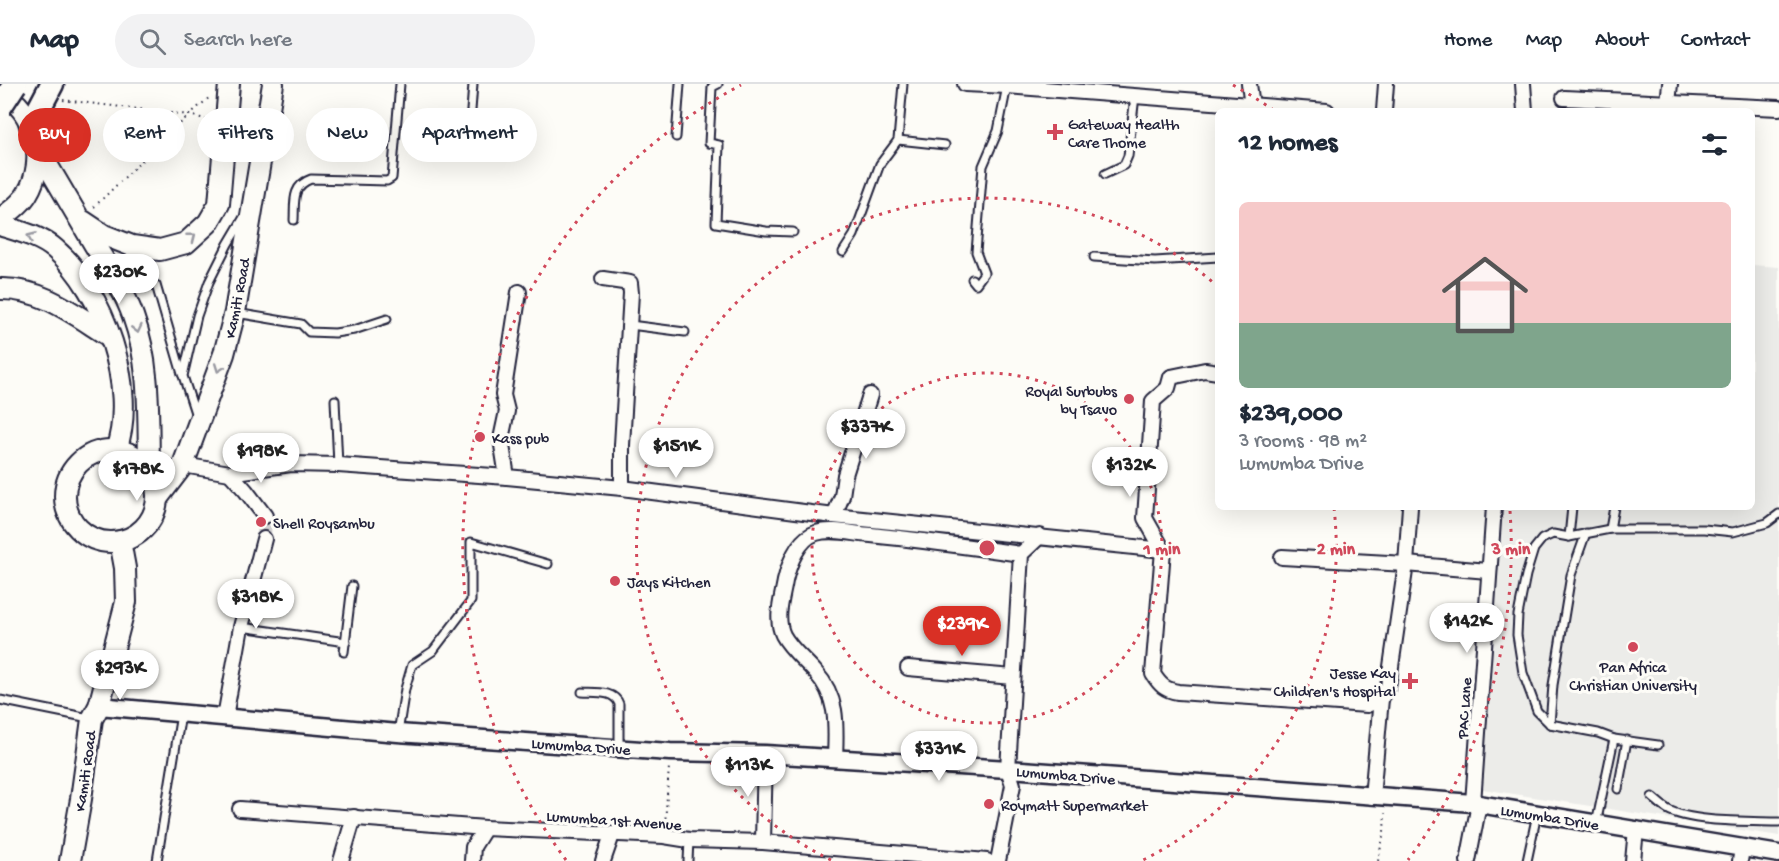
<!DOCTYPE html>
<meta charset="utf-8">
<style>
:root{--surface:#fff;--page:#f2f2f3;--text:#1f2937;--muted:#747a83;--line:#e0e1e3;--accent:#d93025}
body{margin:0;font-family:"Gochi Hand",sans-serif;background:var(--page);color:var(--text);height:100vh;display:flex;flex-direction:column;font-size:22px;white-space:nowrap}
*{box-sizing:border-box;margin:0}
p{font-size:20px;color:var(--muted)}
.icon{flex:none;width:33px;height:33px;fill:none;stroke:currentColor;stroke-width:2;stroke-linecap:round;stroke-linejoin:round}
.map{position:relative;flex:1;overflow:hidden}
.drawer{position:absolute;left:1215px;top:24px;width:540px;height:402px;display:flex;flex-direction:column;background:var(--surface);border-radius:9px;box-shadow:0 6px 24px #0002}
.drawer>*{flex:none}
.hud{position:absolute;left:18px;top:24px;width:570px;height:54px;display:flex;gap:12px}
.price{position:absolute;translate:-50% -51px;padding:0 14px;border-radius:21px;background:#fff;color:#222;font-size:20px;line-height:39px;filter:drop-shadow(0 2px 3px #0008)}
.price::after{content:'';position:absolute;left:50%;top:36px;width:18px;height:14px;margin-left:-9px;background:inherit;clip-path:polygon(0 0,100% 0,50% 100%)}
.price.current{background:var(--accent);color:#fff}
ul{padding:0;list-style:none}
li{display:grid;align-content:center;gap:12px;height:318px;padding:0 24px}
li+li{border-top:2px solid var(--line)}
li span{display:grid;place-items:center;height:186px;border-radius:9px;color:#555}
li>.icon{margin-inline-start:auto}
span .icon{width:108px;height:108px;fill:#fffc;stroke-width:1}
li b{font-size:26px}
h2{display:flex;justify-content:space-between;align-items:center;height:72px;padding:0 24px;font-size:26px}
.tag{padding:0 21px;border-radius:27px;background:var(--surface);box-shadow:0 6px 24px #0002;font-size:21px;line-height:54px}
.tag.current{background:var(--accent);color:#fff}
header{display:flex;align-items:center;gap:36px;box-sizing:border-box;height:84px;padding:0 30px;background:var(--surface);border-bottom:2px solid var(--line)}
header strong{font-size:28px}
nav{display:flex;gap:33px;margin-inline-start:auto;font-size:21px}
.search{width:420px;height:54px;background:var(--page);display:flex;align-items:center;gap:15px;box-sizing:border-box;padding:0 21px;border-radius:33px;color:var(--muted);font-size:22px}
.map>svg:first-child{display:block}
</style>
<header>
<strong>Map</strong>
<div class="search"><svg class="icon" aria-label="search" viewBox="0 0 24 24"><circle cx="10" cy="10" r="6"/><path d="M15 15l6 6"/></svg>Search here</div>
<nav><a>Home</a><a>Map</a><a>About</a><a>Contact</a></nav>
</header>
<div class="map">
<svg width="1779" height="777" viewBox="0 0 1779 777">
<rect width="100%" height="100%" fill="#fdfcf7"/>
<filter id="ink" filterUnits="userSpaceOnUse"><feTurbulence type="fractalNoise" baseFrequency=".0167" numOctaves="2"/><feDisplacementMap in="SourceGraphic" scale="12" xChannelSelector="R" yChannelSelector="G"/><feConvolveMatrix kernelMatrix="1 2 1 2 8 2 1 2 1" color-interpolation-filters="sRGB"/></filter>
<g filter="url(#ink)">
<polygon fill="#ecece9" points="1752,181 1779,183 1779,752 1476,704 1496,423 1752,423"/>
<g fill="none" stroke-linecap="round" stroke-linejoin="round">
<polyline stroke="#d1d0d1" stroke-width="14" stroke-dasharray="14 7" stroke-linecap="butt" points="264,455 265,432"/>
<defs>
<g id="service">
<polyline points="718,0 712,3 709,59 719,61 716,139 766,147 793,148"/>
<polyline points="469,53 473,0"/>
<polyline points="676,53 680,0"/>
<polyline points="898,56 945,61"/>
<polyline points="1105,90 1124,81 1128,72 1135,12"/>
<path d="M294,136C295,119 291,102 311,95L387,97L392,94L400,0"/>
<polyline points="843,168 854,151 880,80 898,56 903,0"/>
<polyline points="1094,173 1155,177 1218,173"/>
<polyline points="114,183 141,191 156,201 182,290"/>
<polyline points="972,195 976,200 984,189 976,168 983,82 998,47 1007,2"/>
<polyline points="236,229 301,240 309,248 335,249 354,246 387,235"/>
<polyline points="630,241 685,248"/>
<polyline points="335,316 338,381"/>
<polyline points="196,332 183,292 197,232 209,198 228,160 244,133"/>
<polyline points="1610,445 1614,423"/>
<polyline points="1569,453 1572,423"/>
<polyline points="241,543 346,558"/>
<polyline points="344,568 352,502"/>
<path d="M582,608C595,609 614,606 619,620V664"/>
<polyline points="0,616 89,634"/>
<polyline points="1550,640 1553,601 1571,491 1586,449"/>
<polyline points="398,649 405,605 412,581 433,567 471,517 471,458 548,480"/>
<polyline points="1658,661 1614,655 1598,649 1550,640 1537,627 1523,589 1517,551 1518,531 1526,491 1534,465 1542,455 1553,450 1569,453 1610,445 1704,445 1733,448 1767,439 1779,430"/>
<polyline points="1618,705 1627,656"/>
<path d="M1652,713C1657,717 1662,722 1667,725C1690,739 1751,737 1779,738"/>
<polyline points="1596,740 1614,655"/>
<polyline points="157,777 181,630"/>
<polyline points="688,777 689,756"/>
<polyline points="1527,777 1537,730"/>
</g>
<g id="minor">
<polyline points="965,0 1007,2 1327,27"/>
<polyline points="1249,0 1252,22"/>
<polyline points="1523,0 1525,27"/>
<polyline points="1564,14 1779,24"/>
<polyline points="1668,19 1670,0"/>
<polyline points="1384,27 1386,0"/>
<polyline points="603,195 630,199 631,209 622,361 622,404"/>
<path d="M1218,288L1205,286L1171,293L1168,304L1153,317L1145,434L1163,466L1153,590C1160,601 1165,606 1178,608L1367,621L1381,615L1388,603L1406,480L1410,423"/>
<polyline points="183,381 230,389 291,380 338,381 507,393 622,404 834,432 1163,466"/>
<polyline points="230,389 246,407 265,432"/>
<polyline points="507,393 501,355 507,327 503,311 519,208"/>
<polyline points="834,432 842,412 845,391 870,311"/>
<polyline points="1282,473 1406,480 1488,487"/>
<polyline points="908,584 1013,593"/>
<polyline points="225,633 241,543 264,455"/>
<path d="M835,675C836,643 839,614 816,589C805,576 791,566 783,551C775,534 782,515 785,497C789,480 798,455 816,449C832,444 854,450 871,451C921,456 971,463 1021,470"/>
<polyline points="1372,713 1381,615"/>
<polyline points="1473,719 1494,423"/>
<polyline points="240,725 485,744 664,752 689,756 763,758 987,777"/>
<polyline points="763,758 765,670"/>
<polyline points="341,777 354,733"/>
<polyline points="472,777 473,763 485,744"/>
<polyline points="603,777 612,751"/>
<polyline points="998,777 1013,701 1008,685 1021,470 1040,452"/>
<polyline points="1468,777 1479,720"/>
<polyline points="1633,777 1636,745"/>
<polyline points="1740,777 1742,765"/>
</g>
<polyline id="tertiary" points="99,622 398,649 670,668 765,670 1008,685 1473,719 1779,770"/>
<g id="secondary">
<path d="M0,8C36,26 48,76 27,110C21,120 10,128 0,135"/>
<path d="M38,65C57,97 75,128 94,160C108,183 124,206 133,232C151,281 148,335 149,386"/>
<polyline points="83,137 104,151 132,162 160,166 186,159 208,139 219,120 229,0"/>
<path d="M0,141C18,147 40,152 55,165C104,207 138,304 116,366"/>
<path d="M0,205C42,204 75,231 109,252"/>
<circle cx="111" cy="412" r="46"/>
<polyline points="157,415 183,381 224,270 235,228 273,0"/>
<polyline points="70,777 81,715 92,635 99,622 126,518 125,484 120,457"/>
</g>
<polyline id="trunk" points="31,40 52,0"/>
</defs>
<use href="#service" stroke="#22223b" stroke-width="11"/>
<use href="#minor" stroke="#22223b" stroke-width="18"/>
<use href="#tertiary" stroke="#22223b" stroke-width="21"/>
<use href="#secondary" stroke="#22223b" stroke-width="24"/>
<use href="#trunk" stroke="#22223b" stroke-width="27"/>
<g stroke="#22223b" stroke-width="2" stroke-dasharray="1.5 4.5" stroke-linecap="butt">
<polyline points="63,16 189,31 209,36"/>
<polyline points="94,123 189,31 210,13"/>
<polyline points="665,740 669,683"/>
<polyline points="1378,777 1384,748 1385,729"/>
</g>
<use href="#service" stroke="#fdfcf7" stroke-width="7"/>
<use href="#minor" stroke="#fdfcf7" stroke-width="14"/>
<use href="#tertiary" stroke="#fdfcf7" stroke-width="16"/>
<use href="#secondary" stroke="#fdfcf7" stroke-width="20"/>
<use href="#trunk" stroke="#fdfcf7" stroke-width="22"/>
<defs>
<polyline id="trunk-bridge" points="0,23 15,0"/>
</defs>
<use href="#trunk-bridge" stroke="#22223b" stroke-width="27" stroke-linecap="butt"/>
<use href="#trunk-bridge" stroke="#fdfcf7" stroke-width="22"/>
</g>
<defs><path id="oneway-chevron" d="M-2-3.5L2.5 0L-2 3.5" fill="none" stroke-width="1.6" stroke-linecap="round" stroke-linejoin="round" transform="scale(1.5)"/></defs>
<g stroke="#9a9aa2">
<use href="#oneway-chevron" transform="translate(31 153) rotate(-157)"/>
<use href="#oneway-chevron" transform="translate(192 153) rotate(-38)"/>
<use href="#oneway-chevron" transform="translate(137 245) rotate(77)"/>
<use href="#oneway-chevron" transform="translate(219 284) rotate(110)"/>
</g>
</g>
<g fill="none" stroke="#d1495b" stroke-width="3" stroke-dasharray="3 6">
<circle cx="987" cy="464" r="175"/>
<path d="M831 776A349 349 0 1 1 1216 201M1334 424A349 349 0 0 1 1143 776"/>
<path d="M566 776A524 524 0 0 1 741 1M1233 1A524 524 0 0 1 1272 25M1510 427A524 524 0 0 1 1408 776"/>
</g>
<g fill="#d1495b" stroke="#fdfcf7" stroke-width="2">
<path d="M1052 39h6v6h6v6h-6v6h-6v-6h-6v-6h6z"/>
<circle cx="1129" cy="315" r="6"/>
<circle cx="480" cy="353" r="6"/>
<circle cx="261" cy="438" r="6"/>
<circle cx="615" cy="497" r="6"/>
<circle cx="1633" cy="563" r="6"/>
<path d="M1407 588h6v6h6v6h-6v6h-6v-6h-6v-6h6z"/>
<circle cx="989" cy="720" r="6"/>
</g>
<g text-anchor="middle" stroke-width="6" stroke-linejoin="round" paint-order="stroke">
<g font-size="16" fill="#22223b" stroke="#fdfcf7" text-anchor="start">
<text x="1068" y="45">Gateway Health<tspan x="1068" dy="18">Care Thome</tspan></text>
<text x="1117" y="312" text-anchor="end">Royal Surbubs<tspan x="1117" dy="18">by Tsavo</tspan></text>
<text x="492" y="359">Kass pub</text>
<text x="273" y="444">Shell Roysambu</text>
<text x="627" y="503">Jays Kitchen</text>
<text x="1633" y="588" text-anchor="middle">Pan Africa<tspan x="1633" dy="18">Christian University</tspan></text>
<text x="1396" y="594" text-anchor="end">Jesse Kay<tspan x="1396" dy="18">Children's Hospital</tspan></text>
<text x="1001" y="726">Roymatt Supermarket</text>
</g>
<g font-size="16" fill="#22223b" stroke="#fdfcf7">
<text transform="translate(236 214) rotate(-79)" y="6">Kamiti Road</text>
<text transform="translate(1463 624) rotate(-86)" y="6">PAC Lane</text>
<text transform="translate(581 661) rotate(4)" y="6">Lumumba Drive</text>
<text transform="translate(84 687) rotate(-82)" y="6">Kamiti Road</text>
<text transform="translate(1066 690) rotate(5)" y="6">Lumumba Drive</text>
<text transform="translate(1550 732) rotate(9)" y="6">Lumumba Drive</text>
<text transform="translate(614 735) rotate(4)" y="6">Lumumba 1st Avenue</text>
</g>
</g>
<circle cx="987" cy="464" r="9" fill="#d1495b" stroke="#fdfcf7" stroke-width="3"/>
<g font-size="18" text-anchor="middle" font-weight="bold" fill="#d1495b" stroke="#fdfcf7" stroke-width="6" stroke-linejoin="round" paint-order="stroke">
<text x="1162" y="470">1 min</text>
<text x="1336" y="470">2 min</text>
<text x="1511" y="470">3 min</text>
</g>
</svg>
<b class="price" style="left:119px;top:221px">$230K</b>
<b class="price" style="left:866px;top:376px">$337K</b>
<b class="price" style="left:676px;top:395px">$151K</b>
<b class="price" style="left:261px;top:400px">$198K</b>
<b class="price" style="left:1130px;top:414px">$132K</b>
<b class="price" style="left:137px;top:418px">$178K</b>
<b class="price" style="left:256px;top:546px">$318K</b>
<b class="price" style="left:1467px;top:570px">$142K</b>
<b class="price current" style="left:962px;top:573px">$239K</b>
<b class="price" style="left:120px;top:617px">$293K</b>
<b class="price" style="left:939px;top:698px">$331K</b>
<b class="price" style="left:748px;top:714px">$113K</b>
<div class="hud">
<a class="tag current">Buy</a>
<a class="tag">Rent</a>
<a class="tag">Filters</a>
<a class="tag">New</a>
<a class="tag">Apartment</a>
</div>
<section class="drawer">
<h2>12 homes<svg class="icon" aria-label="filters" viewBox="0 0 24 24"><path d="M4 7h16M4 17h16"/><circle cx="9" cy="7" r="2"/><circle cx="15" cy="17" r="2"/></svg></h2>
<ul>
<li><span style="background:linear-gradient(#f6c9c9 65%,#7fa58c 0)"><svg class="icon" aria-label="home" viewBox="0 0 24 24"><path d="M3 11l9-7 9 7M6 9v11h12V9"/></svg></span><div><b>$239,000</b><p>3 rooms · 98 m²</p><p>Lumumba Drive</p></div></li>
</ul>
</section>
</div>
